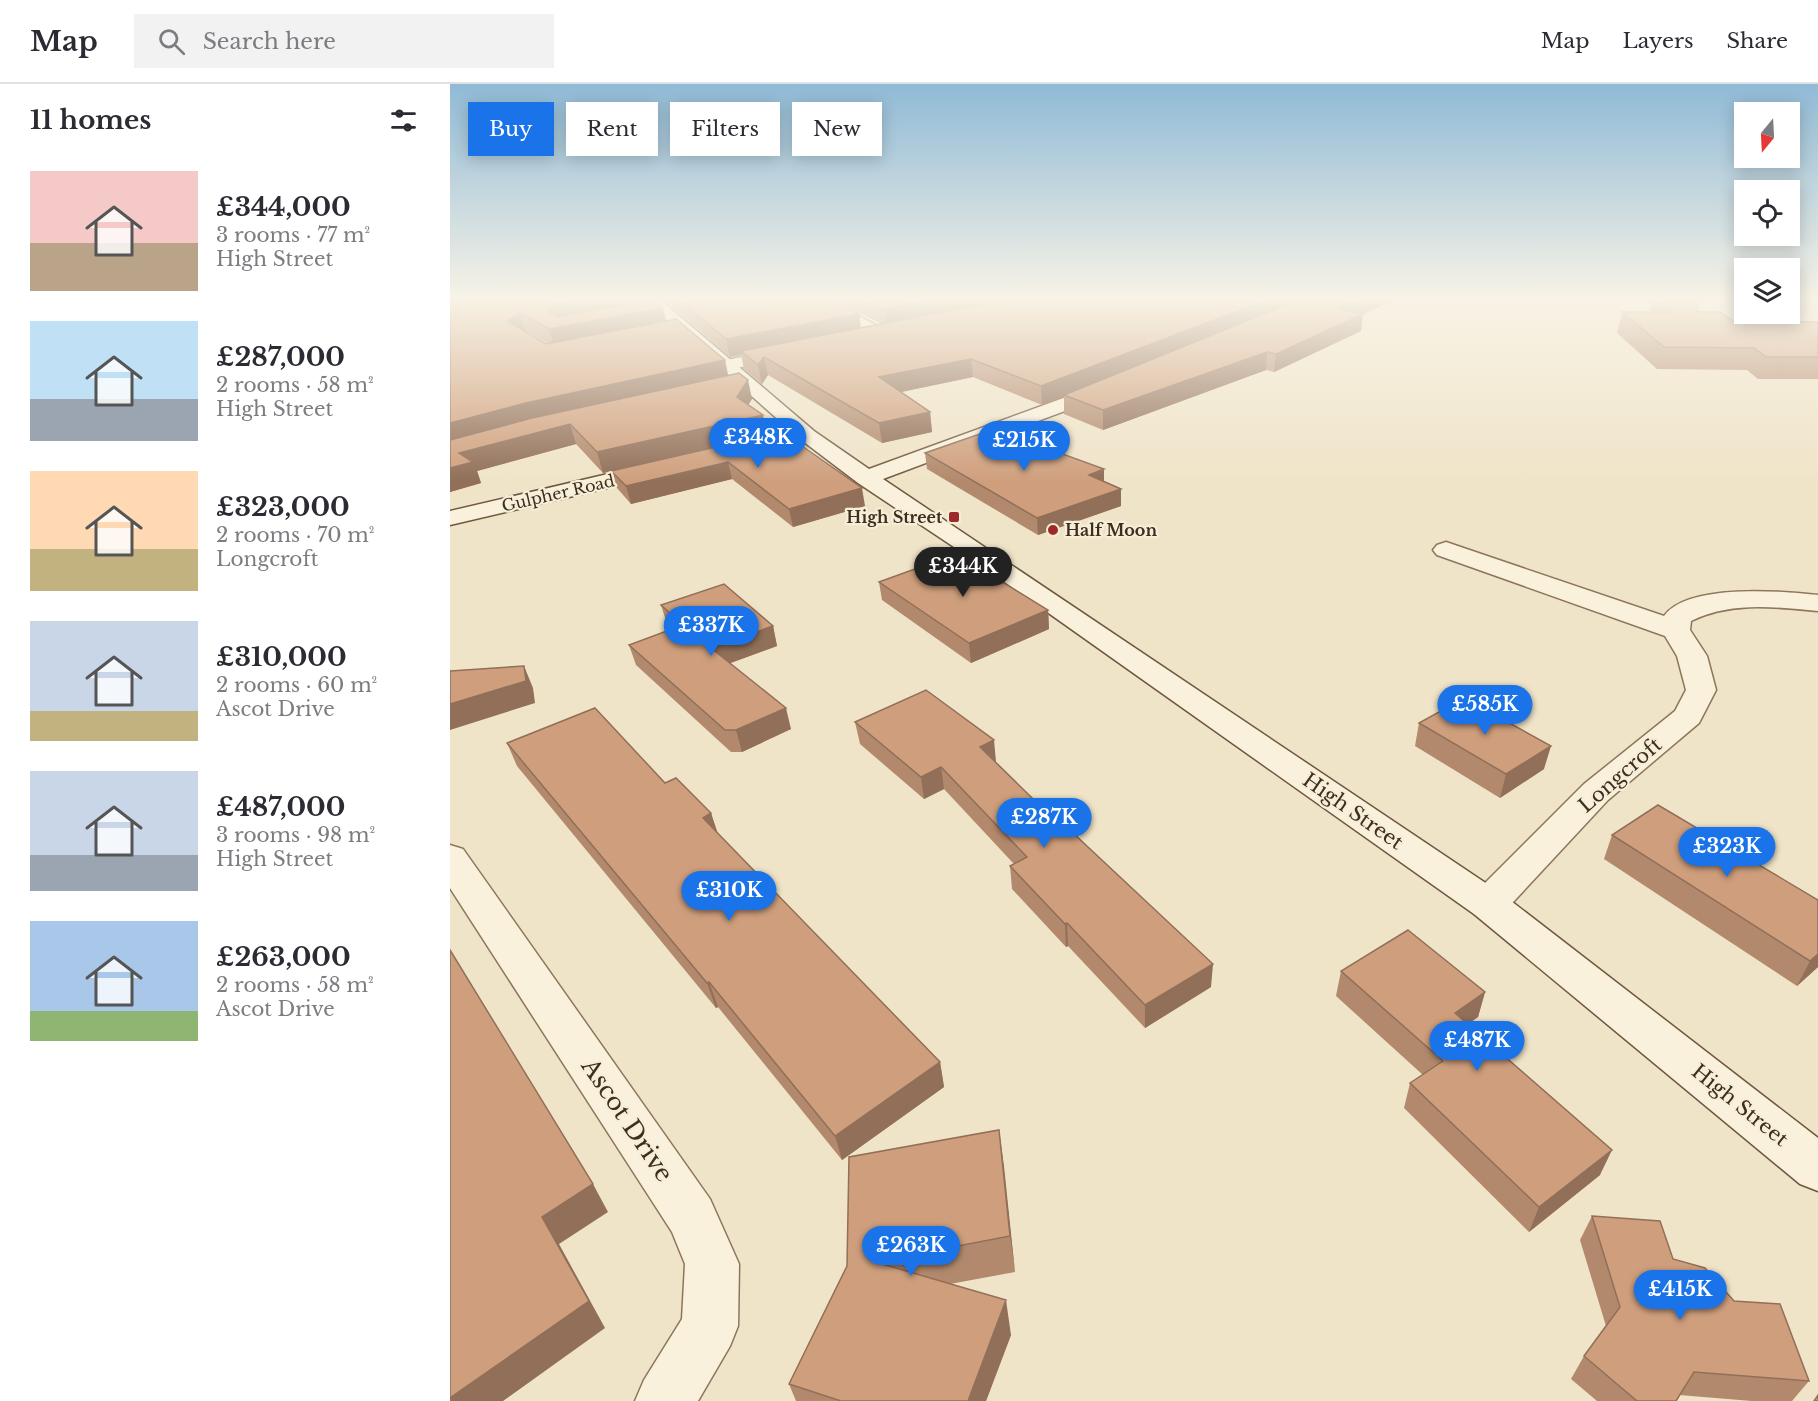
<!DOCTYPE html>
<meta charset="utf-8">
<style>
:root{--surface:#fff;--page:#f2f2f3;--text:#2b2b33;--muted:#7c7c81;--line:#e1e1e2;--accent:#1a73e8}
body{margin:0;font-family:"Libre Baskerville",serif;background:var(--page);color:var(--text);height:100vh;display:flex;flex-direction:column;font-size:22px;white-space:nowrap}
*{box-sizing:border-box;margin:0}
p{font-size:20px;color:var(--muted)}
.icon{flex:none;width:33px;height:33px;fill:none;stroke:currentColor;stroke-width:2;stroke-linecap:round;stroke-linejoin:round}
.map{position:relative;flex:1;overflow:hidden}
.drawer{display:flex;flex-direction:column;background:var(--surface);width:450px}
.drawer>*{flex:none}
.top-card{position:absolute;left:18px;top:18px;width:570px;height:54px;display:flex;gap:12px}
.needle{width:39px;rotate:198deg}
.controls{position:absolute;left:1284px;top:18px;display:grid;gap:12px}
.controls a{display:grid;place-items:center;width:66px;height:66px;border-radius:0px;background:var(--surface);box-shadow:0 3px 15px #0003;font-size:30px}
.price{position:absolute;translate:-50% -51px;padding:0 14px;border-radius:21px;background:var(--accent);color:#fff;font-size:20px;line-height:39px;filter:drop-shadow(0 2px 3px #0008)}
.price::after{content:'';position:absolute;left:50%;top:36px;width:18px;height:14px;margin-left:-9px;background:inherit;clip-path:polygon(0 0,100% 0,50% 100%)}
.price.on{background:#222;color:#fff}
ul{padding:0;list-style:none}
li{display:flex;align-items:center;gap:18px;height:150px;padding:0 30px}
li span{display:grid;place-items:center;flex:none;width:168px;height:120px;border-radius:0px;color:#555}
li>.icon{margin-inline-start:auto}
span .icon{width:72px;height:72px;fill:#fffc;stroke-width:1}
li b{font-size:26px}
h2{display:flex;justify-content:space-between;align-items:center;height:72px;padding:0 30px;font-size:26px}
.chip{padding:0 21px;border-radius:0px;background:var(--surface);box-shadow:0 3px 15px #0003;font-size:21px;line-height:54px}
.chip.on{background:var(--accent);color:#fff}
header{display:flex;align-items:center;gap:36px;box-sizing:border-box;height:84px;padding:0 30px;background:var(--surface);border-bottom:2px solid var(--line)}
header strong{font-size:28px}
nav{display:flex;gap:33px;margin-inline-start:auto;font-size:21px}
.search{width:420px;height:54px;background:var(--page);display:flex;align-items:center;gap:15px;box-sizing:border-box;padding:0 21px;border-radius:0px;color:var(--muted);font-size:22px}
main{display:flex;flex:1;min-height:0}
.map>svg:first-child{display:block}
</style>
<header>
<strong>Map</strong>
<div class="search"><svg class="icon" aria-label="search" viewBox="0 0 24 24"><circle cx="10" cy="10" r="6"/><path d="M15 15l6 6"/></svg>Search here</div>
<nav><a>Map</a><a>Layers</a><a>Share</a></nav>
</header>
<main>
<section class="drawer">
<h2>11 homes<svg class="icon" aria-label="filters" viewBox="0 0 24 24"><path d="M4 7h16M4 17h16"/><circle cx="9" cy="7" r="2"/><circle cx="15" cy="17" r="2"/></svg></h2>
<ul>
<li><span style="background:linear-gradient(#f6c9c9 60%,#b9a48a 0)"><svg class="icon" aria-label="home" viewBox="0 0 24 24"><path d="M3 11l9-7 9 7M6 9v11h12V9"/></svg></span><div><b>£344,000</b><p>3 rooms · 77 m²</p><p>High Street</p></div></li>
<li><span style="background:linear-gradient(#bfe0f5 65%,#9aa5b1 0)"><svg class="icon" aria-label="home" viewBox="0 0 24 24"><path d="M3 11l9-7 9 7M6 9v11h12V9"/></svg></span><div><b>£287,000</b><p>2 rooms · 58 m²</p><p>High Street</p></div></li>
<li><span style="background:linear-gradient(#ffd9b3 65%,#c2b280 0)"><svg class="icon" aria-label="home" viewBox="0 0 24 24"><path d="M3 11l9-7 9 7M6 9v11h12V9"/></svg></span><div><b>£323,000</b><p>2 rooms · 70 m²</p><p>Longcroft</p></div></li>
<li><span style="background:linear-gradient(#c9d6e8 75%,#c2b280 0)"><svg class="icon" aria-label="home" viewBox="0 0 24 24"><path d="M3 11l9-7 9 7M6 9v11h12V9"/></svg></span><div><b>£310,000</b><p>2 rooms · 60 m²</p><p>Ascot Drive</p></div></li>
<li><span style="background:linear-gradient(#c9d6e8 70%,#9aa5b1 0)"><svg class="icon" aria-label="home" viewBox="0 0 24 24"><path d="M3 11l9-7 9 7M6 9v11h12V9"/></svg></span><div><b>£487,000</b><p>3 rooms · 98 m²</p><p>High Street</p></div></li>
<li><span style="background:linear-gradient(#a9c7e8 75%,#8fb573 0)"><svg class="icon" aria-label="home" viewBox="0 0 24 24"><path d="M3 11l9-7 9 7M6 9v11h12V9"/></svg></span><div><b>£263,000</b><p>2 rooms · 58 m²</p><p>Ascot Drive</p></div></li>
</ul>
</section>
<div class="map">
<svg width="1368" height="1317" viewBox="0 0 1368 1317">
<rect width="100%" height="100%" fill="#f0e4c8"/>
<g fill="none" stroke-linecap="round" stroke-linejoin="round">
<defs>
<g id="street">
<polygon points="358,213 373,213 441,249 439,253 427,253 365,222"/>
<polygon points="337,264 346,269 343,273 276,286 267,281 276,276"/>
<path d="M996,458L1214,532C1237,499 1332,507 1368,511V527C1325,523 1281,517 1241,537L1240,546L1257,572L1266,606L1249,639L1158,716L1052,830L1038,834L1024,830L1018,820L1024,810L1134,700L1225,627L1236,606L1227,572L1215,552L987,471L983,466L987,461Z"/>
<polygon points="0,761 13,765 260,1115 289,1180 288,1242 280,1262 248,1317 185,1317 194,1296 232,1235 235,1180 222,1148 0,804"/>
</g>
<g id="secondary">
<polygon points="190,213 207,213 364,347 419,385 649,301 663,301 665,305 663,309 433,395 1052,810 1368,1054 1368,1107 1350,1100 1024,830 522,475 408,399 350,355"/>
<polygon points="209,378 217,380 220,385 217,390 0,441 0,427"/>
</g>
</defs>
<use href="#street" stroke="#8d765c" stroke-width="3"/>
<use href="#secondary" stroke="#6f573f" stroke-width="3"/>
<use href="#street" fill="#faf1dc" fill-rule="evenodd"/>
<use href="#secondary" fill="#faf1dc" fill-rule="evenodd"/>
</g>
<g fill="#b2896c" fill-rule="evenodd">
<path d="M0,213L195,218L213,224L216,237L278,291L302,315L298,321L317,351L415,422L343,443L282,395L181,420L167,404L162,387L153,389L126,360L27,387L31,399L0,408ZM75,246L99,260H96L74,247Z"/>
<polygon points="211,213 373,213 409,230 411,244 432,240 379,213 952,213 913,230 911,247 824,288 816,286 653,346 614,330 614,313 592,321 523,293 451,308 480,328 482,348 432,359 318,291 312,300 294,285 291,271 280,273"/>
<polygon points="1203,213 1247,228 1285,238 1368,238 1368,295 1308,295 1297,286 1207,285 1167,249 1172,228 1199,228"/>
<polygon points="475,369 654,398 671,405 671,422 588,451 477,385"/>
<polygon points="542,495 598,526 599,545 521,579 432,516 429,498"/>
<polygon points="211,521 323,542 327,562 280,579 341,645 292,668 281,668 186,581 179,561 222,545 217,540"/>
<polygon points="405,638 546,678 761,903 695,944 618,862 616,863 562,805 560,782 564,780 494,705 474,715 410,660"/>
<polygon points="969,639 1094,685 1050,714 965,662"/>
<polygon points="57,659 215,699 261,729 267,749 490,978 494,1003 392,1076 268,923 266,924 67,682"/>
<polygon points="1162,751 1368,816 1368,883 1347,902 1154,775"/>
<polygon points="891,887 1035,908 1028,933 1018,940 1150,1091 1079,1148 954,1024 960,999 973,991 886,912"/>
<polygon points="549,1046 565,1188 500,1200 561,1251 536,1317 346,1317 339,1300 397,1182"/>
<polygon points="1142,1132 1223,1175 1284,1217 1359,1297 1342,1317 1302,1317 1229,1311 1226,1317 1147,1317 1121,1295 1134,1272 1156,1242 1130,1156"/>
</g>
<g fill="#916f58">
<polygon points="143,213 194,213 196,221 112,236 97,227 107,219"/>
<polygon points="492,213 571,213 436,242 434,225"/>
<polygon points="825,213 865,213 614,311 614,313 592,321 591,302"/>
<polygon points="917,213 952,213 913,230 911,247 824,288 826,270 889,225"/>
<polygon points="213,224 217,240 104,263 99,245"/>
<polygon points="70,229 75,246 64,254 58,237"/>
<polygon points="409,230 411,247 291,267 291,271 280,273 276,255"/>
<polygon points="817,268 816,286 653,346 653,326"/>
<polygon points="314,273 318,291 312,300 308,281"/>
<polygon points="521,275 523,293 432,312 429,293"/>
<polygon points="275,276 279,295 0,362 0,339 76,319"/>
<polygon points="298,296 302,315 291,332 287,313"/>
<polygon points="480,328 482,348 432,359 429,339"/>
<polygon points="313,331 317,351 153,389 147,368"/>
<polygon points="120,340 126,360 27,387 31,399 0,408 0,384 9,369"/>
<polygon points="278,378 282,395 181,420 176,402"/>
<polygon points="654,385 654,402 639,391"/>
<polygon points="412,404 415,422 343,443 339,425"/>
<polygon points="671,405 671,422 588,451 587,434"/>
<polygon points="598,526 599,545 521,579 519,559"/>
<polygon points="323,542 327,562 267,584 261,564"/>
<polygon points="74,582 83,604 85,619 0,646 0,620"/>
<polygon points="336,624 341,645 292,668 286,646"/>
<polygon points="544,656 546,678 530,663"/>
<polygon points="1101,662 1094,685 1050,714 1056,690"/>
<polygon points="491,683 494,705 474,715 471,693"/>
<polygon points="261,729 269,753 253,734"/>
<polygon points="617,839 618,862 616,863 615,840"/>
<polygon points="1368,870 1368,883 1347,902 1360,877"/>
<polygon points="763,880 761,903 695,944 695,921"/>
<polygon points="259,898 268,923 266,924 257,899"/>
<polygon points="1035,908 1028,933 998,954 1005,929"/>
<polygon points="490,978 494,1003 392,1076 385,1052"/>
<polygon points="549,1046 554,1082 565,1188 560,1152"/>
<polygon points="1162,1066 1150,1091 1079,1148 1089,1123"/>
<polygon points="143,1100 158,1128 109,1160 155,1244 53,1317 0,1317 0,1314 92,1133"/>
<polygon points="556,1216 561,1251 536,1317 518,1317"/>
</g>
<g fill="#cf9f7d" stroke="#916f58" stroke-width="1.5">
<polygon points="0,213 143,213 107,219 97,227 107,233 205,216 213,224 99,245 70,229 58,237 96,260 226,235 275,276 76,319 0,339"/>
<polygon points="226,213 373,213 409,230 276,255"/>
<polygon points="409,213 492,213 434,225"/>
<polygon points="570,213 825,213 591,302 521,275 429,293 480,328 429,339 314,273 308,281 291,267"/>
<polygon points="856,213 917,213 889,225 913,230 826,270 817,268 653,326 614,311"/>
<polygon points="1203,213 1249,213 1247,228 1270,228 1285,238 1368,238 1368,273 1316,273 1304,264 1214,263 1172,228 1222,228 1203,214"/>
<polygon points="289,289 298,296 287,313 313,331 147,368 120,340 9,369 23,378 0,384 0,356 82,334"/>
<polygon points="544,345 654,385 639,391 671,405 587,434 475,369"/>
<polygon points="332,348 412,404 339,425 278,378 176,402 161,387"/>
<polygon points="506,470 542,495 546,494 598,526 519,559 429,498"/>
<polygon points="274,500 323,542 261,564 336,624 286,646 275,646 179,561 233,541 211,521"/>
<polygon points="74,582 76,597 0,620 0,587"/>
<polygon points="476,606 544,656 530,663 621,752 624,750 763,880 695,921 617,839 615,840 560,782 577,773 491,683 471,693 405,638"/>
<polygon points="1014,614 1101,662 1056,690 969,639"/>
<polygon points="145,624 215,699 226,694 261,729 253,734 490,978 385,1052 259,898 257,899 57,659"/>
<polygon points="1208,721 1368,816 1368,870 1360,877 1162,751"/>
<polygon points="958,846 1035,908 1005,929 1162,1066 1089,1123 960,999 993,977 891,887"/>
<polygon points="0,866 143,1100 92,1133 139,1217 0,1314"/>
<polygon points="549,1046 560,1152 425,1178 556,1216 518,1317 391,1317 339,1300 397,1182 399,1073"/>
<polygon points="1142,1132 1210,1137 1223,1175 1255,1184 1284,1217 1330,1220 1359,1297 1244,1288 1226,1317 1187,1317 1134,1272 1170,1223"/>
<polygon points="1368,1311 1368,1317 1364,1317"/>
</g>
<linearGradient id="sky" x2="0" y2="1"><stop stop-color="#8fbad6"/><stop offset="0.54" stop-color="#f8f3e6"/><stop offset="1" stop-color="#f8f3e6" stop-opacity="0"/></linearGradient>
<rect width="1368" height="398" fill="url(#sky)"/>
<g fill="#9e2a2b" stroke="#f7eed8" stroke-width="2">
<rect x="498" y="427" width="12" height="12" rx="3"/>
<circle cx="603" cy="446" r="6"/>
</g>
<g text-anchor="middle" stroke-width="4.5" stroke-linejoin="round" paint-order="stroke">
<g font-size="16" fill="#3d2e20" stroke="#f7eed8">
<text transform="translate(108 409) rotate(-13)" y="6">Gulpher Road</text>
</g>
<g font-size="16" font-weight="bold" fill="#3d2e20" stroke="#f7eed8" text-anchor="end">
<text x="492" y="439">High Street</text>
<text x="615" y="452" text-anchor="start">Half Moon</text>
</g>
<g font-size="20" fill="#3d2e20" stroke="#f7eed8">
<text transform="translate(1170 691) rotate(-41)" y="7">Longcroft</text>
<text transform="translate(903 727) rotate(35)" y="7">High Street</text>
<text transform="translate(1290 1021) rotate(39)" y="7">High Street</text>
</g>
<g font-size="24" fill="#3d2e20" stroke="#f7eed8">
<text transform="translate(177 1036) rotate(56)" y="8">Ascot Drive</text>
</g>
</g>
</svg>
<div class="controls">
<a><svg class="needle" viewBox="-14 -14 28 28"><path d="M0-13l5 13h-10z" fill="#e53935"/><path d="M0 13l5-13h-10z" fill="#7c7c81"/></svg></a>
<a><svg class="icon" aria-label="locate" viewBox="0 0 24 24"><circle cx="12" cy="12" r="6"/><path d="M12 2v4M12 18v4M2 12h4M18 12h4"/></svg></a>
<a><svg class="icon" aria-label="layers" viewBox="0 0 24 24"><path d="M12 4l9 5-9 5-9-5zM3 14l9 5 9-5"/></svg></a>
</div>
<b class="price" style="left:308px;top:385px">£348K</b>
<b class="price" style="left:574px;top:388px">£215K</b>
<b class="price on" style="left:513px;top:514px">£344K</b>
<b class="price" style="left:261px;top:573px">£337K</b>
<b class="price" style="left:1035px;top:652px">£585K</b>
<b class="price" style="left:594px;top:765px">£287K</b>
<b class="price" style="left:1277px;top:794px">£323K</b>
<b class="price" style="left:279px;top:838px">£310K</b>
<b class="price" style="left:1027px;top:988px">£487K</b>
<b class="price" style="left:461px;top:1193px">£263K</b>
<b class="price" style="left:1230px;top:1237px">£415K</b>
<div class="top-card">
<a class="chip on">Buy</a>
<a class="chip">Rent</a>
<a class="chip">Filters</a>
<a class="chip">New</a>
</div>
</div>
</main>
